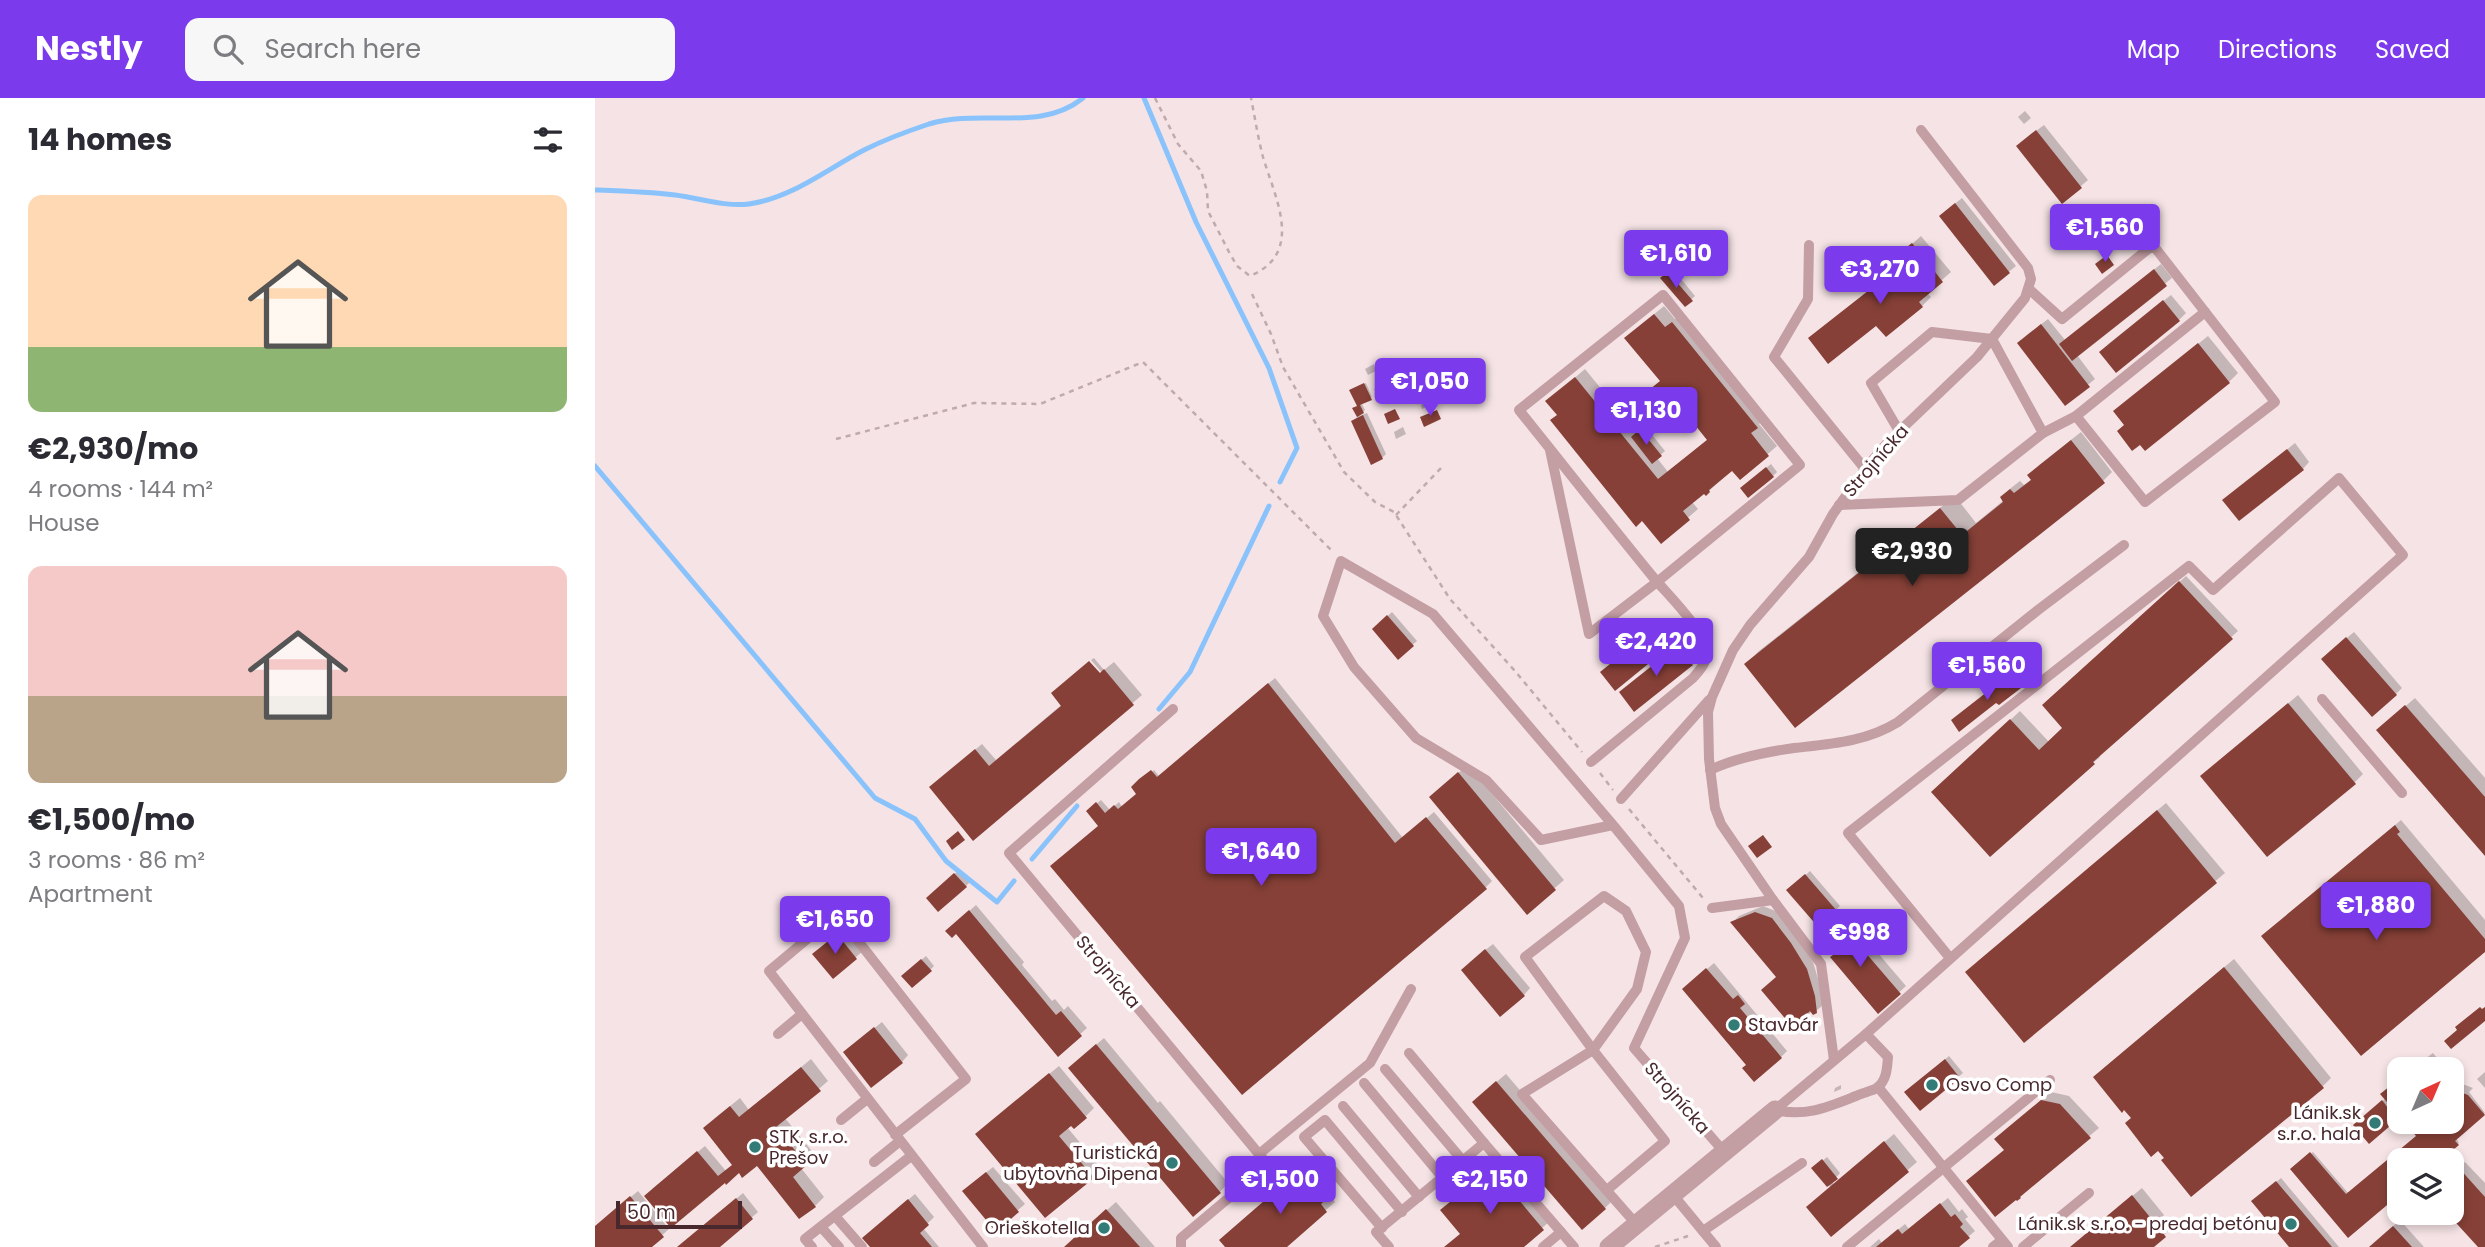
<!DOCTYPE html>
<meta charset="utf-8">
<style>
:root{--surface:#fff;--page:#f7f7f7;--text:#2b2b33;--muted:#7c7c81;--accent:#7c3aed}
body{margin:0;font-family:Poppins,sans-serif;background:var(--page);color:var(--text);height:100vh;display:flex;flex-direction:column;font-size:26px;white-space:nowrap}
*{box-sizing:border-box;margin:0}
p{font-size:23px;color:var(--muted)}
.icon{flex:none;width:38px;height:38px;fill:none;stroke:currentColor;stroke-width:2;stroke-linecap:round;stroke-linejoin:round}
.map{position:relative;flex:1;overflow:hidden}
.sheet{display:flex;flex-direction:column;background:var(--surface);width:595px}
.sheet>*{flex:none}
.needle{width:46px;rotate:44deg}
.controls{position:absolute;left:1792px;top:959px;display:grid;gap:14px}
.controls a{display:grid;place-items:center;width:77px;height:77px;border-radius:14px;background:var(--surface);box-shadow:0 4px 10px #0003;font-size:35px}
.scale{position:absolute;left:21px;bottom:18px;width:126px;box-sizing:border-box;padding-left:7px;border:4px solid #48282d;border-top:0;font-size:19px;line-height:24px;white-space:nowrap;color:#48282d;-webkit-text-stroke:5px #fff;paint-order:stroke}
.price{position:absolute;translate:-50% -60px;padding:0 16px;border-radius:7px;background:var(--accent);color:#fff;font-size:23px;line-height:46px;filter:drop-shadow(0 2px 4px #0008)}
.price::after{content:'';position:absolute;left:50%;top:42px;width:21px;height:16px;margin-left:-10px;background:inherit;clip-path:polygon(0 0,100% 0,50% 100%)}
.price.current{background:#222;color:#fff}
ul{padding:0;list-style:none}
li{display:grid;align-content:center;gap:14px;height:371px;padding:0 28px}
li span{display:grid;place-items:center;height:217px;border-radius:14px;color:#555}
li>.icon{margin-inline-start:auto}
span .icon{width:126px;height:126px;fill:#fffc;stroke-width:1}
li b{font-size:30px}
h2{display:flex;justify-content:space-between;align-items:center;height:84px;padding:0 28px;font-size:30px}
header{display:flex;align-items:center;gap:42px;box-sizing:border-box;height:98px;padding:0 35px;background:var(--accent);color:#fff}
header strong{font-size:33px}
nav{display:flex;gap:38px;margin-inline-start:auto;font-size:24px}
.search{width:490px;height:63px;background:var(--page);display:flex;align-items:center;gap:18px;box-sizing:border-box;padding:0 24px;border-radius:14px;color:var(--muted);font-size:26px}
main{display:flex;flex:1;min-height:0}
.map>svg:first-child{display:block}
</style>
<header>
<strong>Nestly</strong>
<div class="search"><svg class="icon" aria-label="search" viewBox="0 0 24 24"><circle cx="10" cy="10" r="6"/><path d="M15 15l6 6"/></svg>Search here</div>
<nav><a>Map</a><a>Directions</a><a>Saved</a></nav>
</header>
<main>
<section class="sheet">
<h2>14 homes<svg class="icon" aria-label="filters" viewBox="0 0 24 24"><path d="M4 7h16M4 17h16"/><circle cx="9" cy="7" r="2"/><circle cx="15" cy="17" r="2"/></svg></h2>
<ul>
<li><span style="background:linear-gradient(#ffd9b3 70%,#8fb573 0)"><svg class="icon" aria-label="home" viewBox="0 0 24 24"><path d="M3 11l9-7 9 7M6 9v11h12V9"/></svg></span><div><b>€2,930/mo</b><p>4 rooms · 144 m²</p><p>House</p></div></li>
<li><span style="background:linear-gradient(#f6c9c9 60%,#b9a48a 0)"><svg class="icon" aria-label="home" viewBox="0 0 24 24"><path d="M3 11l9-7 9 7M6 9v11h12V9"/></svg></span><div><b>€1,500/mo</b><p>3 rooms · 86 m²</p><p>Apartment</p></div></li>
</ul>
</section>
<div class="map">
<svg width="1890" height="1149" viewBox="0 0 1890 1149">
<rect width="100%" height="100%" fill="#f5e3e5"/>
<g fill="#0003">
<polygon points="1430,13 1436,20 1429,26 1423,19"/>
<polygon points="1449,27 1493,82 1467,104 1429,42"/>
<polygon points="1367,100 1421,168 1400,185 1353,111"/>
<polygon points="1517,118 1525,130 1532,124 1538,133 1534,137 1504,128"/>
<polygon points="1326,138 1356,174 1332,195 1336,199 1327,208 1282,225 1224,232 1311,163 1306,156"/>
<polygon points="1566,166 1577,180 1482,257 1500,281 1471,305 1431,238 1453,221 1470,242"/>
<polygon points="1078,171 1100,198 1090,207 1072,177"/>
<polygon points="1576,197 1591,215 1584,222 1512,247"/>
<polygon points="1069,208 1080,221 1086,216 1170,320 1164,326 1182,348 1145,380 1138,371 1114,393 1109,394 1097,404 1103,411 1066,443 964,316 962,295 990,271 1042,335 1050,328 1070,353 1062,360 1073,374 1113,341 1067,283 1041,231"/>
<polygon points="1613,238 1643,275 1634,284 1545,345 1520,313"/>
<polygon points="779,266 781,273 773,277 770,271"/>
<polygon points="771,285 777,299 766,304 770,312 764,318 772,315 791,356 787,360 758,323 763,318 764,308 758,291"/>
<polygon points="788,287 791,293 782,297 779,291"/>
<polygon points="835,302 837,306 827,311 826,307"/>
<polygon points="808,329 811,336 801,341 799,334"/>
<polygon points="1486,334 1517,374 1508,383 1151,566 1164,553 1360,398 1381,425 1409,402 1407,399 1416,390 1425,383 1429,387 1437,381 1443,368"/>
<polygon points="1700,345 1714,364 1708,371 1636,396"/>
<polygon points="1176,366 1182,374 1178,378 1151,386"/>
<polygon points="1591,478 1643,533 1504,657 1505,659 1498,665 1347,685 1425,613 1454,644 1470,630 1456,601"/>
<polygon points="797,514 822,543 804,559 779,531"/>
<polygon points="1072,521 1085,536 1078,543 1013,567"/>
<polygon points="1759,534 1807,590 1801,596 1735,554"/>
<polygon points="1090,542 1104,559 1040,611 1033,588"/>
<polygon points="499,560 509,572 519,564 547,597 378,741 343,683 387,646 401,662 503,576 508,576 496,562"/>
<polygon points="1420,573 1428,584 1424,588 1401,602 1362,619"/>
<polygon points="680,580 808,740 839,714 897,783 890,790 505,728 497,709 506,702 515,712 524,704 527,709 543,695 539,688 559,672 564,678"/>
<polygon points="1703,597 1768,676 1759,685 1607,678"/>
<polygon points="1820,600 1890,680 1890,756 1792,624"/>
<polygon points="873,667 969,782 932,814 845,690"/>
<polygon points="1571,705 1630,775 1430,943 1381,865"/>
<polygon points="1806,722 1890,822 1890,852 1668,838"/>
<polygon points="364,772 375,784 371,788 337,796"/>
<polygon points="1215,773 1245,808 1224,827 1194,792"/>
<polygon points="381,807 429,864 427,867 457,903 460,901 469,912 473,908 492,930 463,956 364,822"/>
<polygon points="1168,808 1183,814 1202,838 1218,864 1226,891 1228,907 1221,913 1217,913 1213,917 1138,824 1144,818"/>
<polygon points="1253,820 1311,888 1284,913 1240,857 1234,835"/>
<polygon points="249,831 268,853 238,879 226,850"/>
<polygon points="898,846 935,890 929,897 874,865"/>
<polygon points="331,858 339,868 335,872 312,874"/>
<polygon points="1639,861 1736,980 1727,989 1571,1060 1538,1020 1509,970"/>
<polygon points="1119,865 1192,953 1186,959 1153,966 1096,885"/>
<polygon points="287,924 313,957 307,964 257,948"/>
<polygon points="509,940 563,1005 565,1003 633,1085 625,1094 482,963"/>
<polygon points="1838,955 1851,971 1817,971"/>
<polygon points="1354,958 1368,975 1326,1010 1316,990"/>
<polygon points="216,961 233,983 190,1020 220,1057 206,1070 229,1099 220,1108 162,1066 144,1073 131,1084 57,1091 110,1048 131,1073 139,1066 119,1021 145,1000 154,1012"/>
<polygon points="464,968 499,1010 490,1019 472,1029 506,1070 497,1078 391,1028"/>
<polygon points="1890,974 1890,990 1882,981"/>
<polygon points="911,976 1019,1101 1010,1110 888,995"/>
<polygon points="1857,978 1862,984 1878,990 1874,994 1890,1015 1861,1040 1864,1045 1843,1062 1804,1062 1804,1095 1753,1137 1698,1071 1718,1054 1754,1096 1842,1024 1857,1024 1857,1012 1863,1007 1861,1004 1857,1007"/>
<polygon points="1804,981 1804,1018 1774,1044 1767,1021 1791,1000 1794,989"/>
<polygon points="1246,987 1246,991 1239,994 1240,990"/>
<polygon points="1456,994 1474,998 1504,1030 1433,1089 1410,1051 1410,1032"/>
<polygon points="1299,1036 1322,1064 1237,1137 1235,1089 1219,1070 1232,1059 1245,1075 1237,1084 1239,1086"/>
<polygon points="716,1063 740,1090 734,1096 740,1104 689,1149 633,1149 636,1133"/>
<polygon points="1870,1064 1890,1085 1890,1149 1886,1149 1854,1115 1857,1115 1857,1076"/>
<polygon points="905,1065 956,1122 926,1149 850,1149 866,1135 854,1106"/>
<polygon points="398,1069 430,1106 401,1131 376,1087"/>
<polygon points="1686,1080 1744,1149 1696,1149 1662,1100"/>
<polygon points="1547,1090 1569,1117 1567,1120 1576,1131 1556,1149 1476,1149"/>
<polygon points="43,1093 74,1131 54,1149 0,1149 0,1129"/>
<polygon points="148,1095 163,1114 123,1149 84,1149"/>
<polygon points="320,1096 339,1119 328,1130 344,1149 278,1149 276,1133"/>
<polygon points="1353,1100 1364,1114 1367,1111 1373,1119 1370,1121 1380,1133 1361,1149 1275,1149 1284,1141 1287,1145 1310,1126 1314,1131"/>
<polygon points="521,1104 560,1149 470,1149"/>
<polygon points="1805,1122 1829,1149 1776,1149 1777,1147"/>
</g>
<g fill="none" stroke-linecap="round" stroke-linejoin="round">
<g stroke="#8ac3fb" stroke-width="5">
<polyline points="549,0 601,124 674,270 702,350 685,384"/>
<path d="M0,92C26,93 54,94 80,97C104,100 130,109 154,106C197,100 232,71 269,52C289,42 313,33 334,26C386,10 445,35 488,0"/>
<polyline points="0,368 280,700 320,721 351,763 402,804 419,783"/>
<polyline points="564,611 595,574 674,408"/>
<polyline points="437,761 482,708"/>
</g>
</g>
<g fill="#864037">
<polygon points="1441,32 1487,90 1467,106 1421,48"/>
<polygon points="1360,105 1415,175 1399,188 1344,118"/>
<polygon points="1512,121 1520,132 1528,126 1535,138 1514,155 1497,132"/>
<polygon points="1317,145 1348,184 1324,204 1328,209 1291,239 1281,228 1233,266 1213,240 1310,164 1303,156"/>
<polygon points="1512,157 1519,167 1507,176 1500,166"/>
<polygon points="1559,171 1572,188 1477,263 1464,246"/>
<polygon points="1073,174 1098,203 1090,209 1065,180"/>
<polygon points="1568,202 1585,223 1521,275 1504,254"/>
<polygon points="1059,216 1070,229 1077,224 1163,330 1156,335 1174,358 1145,382 1137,373 1114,392 1115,394 1111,398 1109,396 1088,413 1095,422 1066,446 1047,423 1041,429 955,322 962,317 950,303 980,279 1063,381 1112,342 1089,313 1073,325 1049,296 1065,283 1029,240"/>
<polygon points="1446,226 1495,289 1470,308 1422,245"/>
<polygon points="1603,245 1635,285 1550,353 1545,347 1537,353 1522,333 1529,327 1518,313"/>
<polygon points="769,285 777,302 765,307 769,315 762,319 757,310 762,308 754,292"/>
<polygon points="800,311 805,321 793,326 789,316"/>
<polygon points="842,312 846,321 829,329 825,319"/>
<polygon points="768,317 788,361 776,367 756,323"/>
<polygon points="1045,331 1067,358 1057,366 1036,339"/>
<polygon points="1476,342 1510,385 1200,630 1149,566 1345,410 1367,437 1408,404 1405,399 1415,391 1419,395 1436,382 1432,377"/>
<polygon points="1692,351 1709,372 1644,423 1627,402"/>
<polygon points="1171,369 1179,379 1153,400 1145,390"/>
<polygon points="1584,483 1638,541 1498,664 1500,666 1395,759 1336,694 1415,621 1444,652 1467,630 1447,607"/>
<polygon points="792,517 819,548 803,562 777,531"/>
<polygon points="1065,526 1080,544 1020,593 1005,574"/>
<polygon points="1751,539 1802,597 1777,619 1726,561"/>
<polygon points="1083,547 1098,567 1039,614 1024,594"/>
<polygon points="494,563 505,575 509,571 539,607 378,743 334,689 380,651 394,668 466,608 456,595"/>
<polygon points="1415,576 1426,590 1404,607 1401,605 1364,634 1356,622"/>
<polygon points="673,585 800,745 831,719 892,791 647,997 455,768 503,728 491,713 501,704 510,715 519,707 523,711 541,696 536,689 544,681 556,672 562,679"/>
<polygon points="1693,605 1761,686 1672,759 1605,678"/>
<polygon points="1810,607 1890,699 1890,758 1781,632"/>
<polygon points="863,674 961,792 932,817 834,699"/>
<polygon points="1562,712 1622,785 1429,945 1370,874"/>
<polygon points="1800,727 1805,734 1802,736 1890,841 1890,854 1766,958 1666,838"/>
<polygon points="363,733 370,742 357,752 351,743"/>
<polygon points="1168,737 1177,749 1162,760 1153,748"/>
<polygon points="359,775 372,789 343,814 331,800"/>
<polygon points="1210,776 1242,813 1224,830 1191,792"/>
<polygon points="374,812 461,917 466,913 487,938 463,959 361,836 357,840 350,833"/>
<polygon points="1160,814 1177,820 1196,845 1212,871 1220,898 1222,915 1218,917 1215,913 1213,915 1215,918 1199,931 1166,892 1181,879 1135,824"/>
<polygon points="1245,825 1306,896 1283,916 1235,859 1238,857 1225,842"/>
<polygon points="242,836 262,861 238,881 217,856"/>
<polygon points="890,851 930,898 905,919 866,872"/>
<polygon points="326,861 337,873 317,890 306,878"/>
<polygon points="1629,869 1729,990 1596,1099 1566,1062 1569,1060 1563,1053 1556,1059 1530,1025 1536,1020 1529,1012 1527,1015 1498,979"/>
<polygon points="1111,870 1138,901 1143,897 1150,906 1145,910 1187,960 1159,984 1147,970 1151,967 1087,891"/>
<polygon points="1885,909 1887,911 1890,909 1890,923 1856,951 1849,943 1862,932 1860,929"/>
<polygon points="279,929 308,965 276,990 248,954"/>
<polygon points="501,946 626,1095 598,1119 473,970"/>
<polygon points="1830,960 1840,971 1816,971"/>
<polygon points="1350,961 1365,980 1325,1013 1309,994"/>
<polygon points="206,969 226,993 181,1029 212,1067 198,1079 221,1109 204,1121 162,1068 147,1080 144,1075 131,1087 130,1085 76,1130 49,1098 102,1053 123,1078 137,1067 108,1030 135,1008 144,1019"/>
<polygon points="454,975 492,1020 479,1031 476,1028 464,1038 499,1080 450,1120 380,1036"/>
<polygon points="1804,981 1804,1018 1785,996"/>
<polygon points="901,983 1011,1111 987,1132 877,1004"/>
<polygon points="1857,991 1873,997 1890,1017 1860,1043 1864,1047 1846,1062 1804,1062 1804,1097 1753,1140 1695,1071 1715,1054 1751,1096 1821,1038 1809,1024 1857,1024"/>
<polygon points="1446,1002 1465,1006 1496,1040 1425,1099 1426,1100 1422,1103 1421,1102 1400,1119 1371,1083 1409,1052 1399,1041"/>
<polygon points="1787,1002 1802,1022 1774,1046 1758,1027"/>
<polygon points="1289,1043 1314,1074 1236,1139 1211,1109"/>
<polygon points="1227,1061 1243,1081 1232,1089 1216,1070"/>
<polygon points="1863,1069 1890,1099 1890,1149 1883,1149 1852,1115 1857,1115 1857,1074"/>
<polygon points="897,1070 949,1132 929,1149 849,1149 865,1136 845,1112"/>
<polygon points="706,1071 732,1100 726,1106 732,1114 692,1149 630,1149 624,1142"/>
<polygon points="391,1074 424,1114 401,1134 367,1093"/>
<polygon points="1681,1083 1737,1149 1694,1149 1656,1103"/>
<polygon points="1537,1097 1571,1139 1559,1149 1475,1149"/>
<polygon points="35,1098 69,1139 57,1149 0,1149 0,1128"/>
<polygon points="141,1100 158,1121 125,1149 82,1149"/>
<polygon points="313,1101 334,1127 325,1135 337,1149 275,1149 267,1140"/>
<polygon points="1345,1105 1356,1119 1360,1116 1368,1126 1365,1129 1375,1140 1364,1149 1281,1149 1303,1131 1307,1136"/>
<polygon points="511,1111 545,1149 469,1149"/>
<polygon points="1798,1128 1817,1149 1774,1149"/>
</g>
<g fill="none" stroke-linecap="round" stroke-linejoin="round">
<g stroke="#c1aaad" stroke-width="2.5" stroke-dasharray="5 5" stroke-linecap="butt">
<path d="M560,0L583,46L606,73L612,93L613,113L634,154L642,168L655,178C710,155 680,100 668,59C663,40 660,20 656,0"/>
<polyline points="657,196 676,236 688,269 749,374 780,404 799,414 855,501 920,573 987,654"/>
<polyline points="241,341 379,305 445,306 548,264 737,453"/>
<polyline points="801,417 847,369"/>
<polyline points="1005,675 1018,692"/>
<polyline points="1034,711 1108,800"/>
<polyline points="1060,1149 1093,1138"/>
</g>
<g stroke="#c39ea3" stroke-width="10">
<polyline points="1214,147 1213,201 1179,259 1270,371"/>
<polyline points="1434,191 1467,221 1558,147 1680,304 1550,404 1481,318 1448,335"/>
<polyline points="1481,318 1610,214"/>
<path d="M955,352L994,536L1062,484L1205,367L1068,197L924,312C969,368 1013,424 1058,479C1074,498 1107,529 1111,553C1113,564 1104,573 1098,580L996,664"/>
<polyline points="1244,407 1363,402 1448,335 1397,241 1337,234 1276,285 1304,333"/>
<polyline points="1727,601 1807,695"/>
<polyline points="578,611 414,755 673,1067 586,1140 586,1149"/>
<path d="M1115,672C1141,660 1170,654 1199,650C1235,646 1271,644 1303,624L1443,512L1529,447"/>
<polyline points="1026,701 1114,602"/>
<polyline points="1018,727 946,742 891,682 821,640 759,569 728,518 746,463 838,516 1018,727 1084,808 1090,840 1039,950 1130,1055"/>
<polyline points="1178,802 1126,726 1120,710 1114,661 1113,614 1117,599 1138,552 1155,527 1214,459 1238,416 1270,371 1293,344 1382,259 1430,200 1436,181 1433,170 1326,32"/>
<polyline points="1117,810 1178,802 1226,866 1239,962"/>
<polyline points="183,936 207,916"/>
<polyline points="814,955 889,1045"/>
<polyline points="790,971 868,1063"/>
<polyline points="769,985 848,1080"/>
<polyline points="1283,989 1413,1149"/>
<polyline points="748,1008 824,1099"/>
<polyline points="1180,1012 1271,936 1808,457 1744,380 1618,492 1594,468 1253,735 1355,860"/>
<path d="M1180,1012C1211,1019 1233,1009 1261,998C1267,995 1277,993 1282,990C1292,982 1292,970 1293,959L1271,936"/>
<polyline points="246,1022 272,1001"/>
<polyline points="300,1037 371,981 242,816 174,873 388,1149"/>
<polyline points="664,1056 775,965 816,891"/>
<polyline points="279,1064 305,1043"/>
<polyline points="1012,1092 1070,1043 998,952 930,859 1009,798 1031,813 1051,854 1042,891 998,952 927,996 1042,1127"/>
<polyline points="1079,1098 1121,1149"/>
<polyline points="240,1118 267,1149"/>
<polyline points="226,1129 244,1149"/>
<polyline points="787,1130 709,1039 730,1022 807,1114"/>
<polyline points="1108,1133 1207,1065"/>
<polyline points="217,1149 210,1141 316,1058"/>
<polyline points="794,1149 781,1134 889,1045 979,1149"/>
<polyline points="948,1149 966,1134"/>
<polyline points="1252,1149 1455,982"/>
<polyline points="1398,1149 1407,1142"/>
<polyline points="1428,1149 1494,1095"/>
</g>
<polyline stroke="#c39ea3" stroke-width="19" points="1014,1149 1180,1012"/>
</g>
<g fill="#337b76" stroke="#fff" stroke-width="2.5">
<circle cx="1139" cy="927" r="7"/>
<circle cx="1337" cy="987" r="7"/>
<circle cx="1780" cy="1025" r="7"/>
<circle cx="160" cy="1049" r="7"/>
<circle cx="577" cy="1065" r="7"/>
<circle cx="1696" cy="1126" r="7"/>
<circle cx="509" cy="1130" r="7"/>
</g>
<g text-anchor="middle" stroke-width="7" stroke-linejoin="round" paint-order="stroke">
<g font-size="18" fill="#48282d" stroke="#fff">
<text transform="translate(1281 363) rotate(-49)" y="6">Strojnícka</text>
<text transform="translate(513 874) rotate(50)" y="6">Strojnícka</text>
<text transform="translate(1082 1000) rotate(49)" y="6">Strojnícka</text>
</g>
<g font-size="18" fill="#48282d" stroke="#fff" text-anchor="end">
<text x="1153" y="933" text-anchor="start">Stavbár</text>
<text x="1351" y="993" text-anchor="start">Osvo Comp</text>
<text x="1766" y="1021">Lánik.sk<tspan x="1766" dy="21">s.r.o. hala</tspan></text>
<text x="174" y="1045" text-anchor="start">STK, s.r.o.<tspan x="174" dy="21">Prešov</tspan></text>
<text x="563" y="1061">Turistická<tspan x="563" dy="21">ubytovňa Dipena</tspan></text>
<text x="1682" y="1132">Lánik.sk s.r.o. - predaj betónu</text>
<text x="495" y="1136">Orieškotella</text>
</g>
</g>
</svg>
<div class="controls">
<a><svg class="needle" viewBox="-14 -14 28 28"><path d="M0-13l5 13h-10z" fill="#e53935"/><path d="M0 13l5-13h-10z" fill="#7c7c81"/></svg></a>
<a><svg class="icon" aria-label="layers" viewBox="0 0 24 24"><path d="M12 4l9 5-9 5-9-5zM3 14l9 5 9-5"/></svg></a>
</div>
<div class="scale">50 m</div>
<b class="price" style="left:1510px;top:166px">€1,560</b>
<b class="price" style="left:1081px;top:192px">€1,610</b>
<b class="price" style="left:1285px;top:208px">€3,270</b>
<b class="price" style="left:835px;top:320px">€1,050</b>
<b class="price" style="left:1051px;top:349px">€1,130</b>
<b class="price current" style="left:1317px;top:490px">€2,930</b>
<b class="price" style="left:1061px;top:580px">€2,420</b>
<b class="price" style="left:1392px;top:604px">€1,560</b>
<b class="price" style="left:666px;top:790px">€1,640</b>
<b class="price" style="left:1781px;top:844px">€1,880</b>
<b class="price" style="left:240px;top:858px">€1,650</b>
<b class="price" style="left:1265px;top:871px">€998</b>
<b class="price" style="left:685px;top:1118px">€1,500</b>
<b class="price" style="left:895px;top:1118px">€2,150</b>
</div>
</main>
